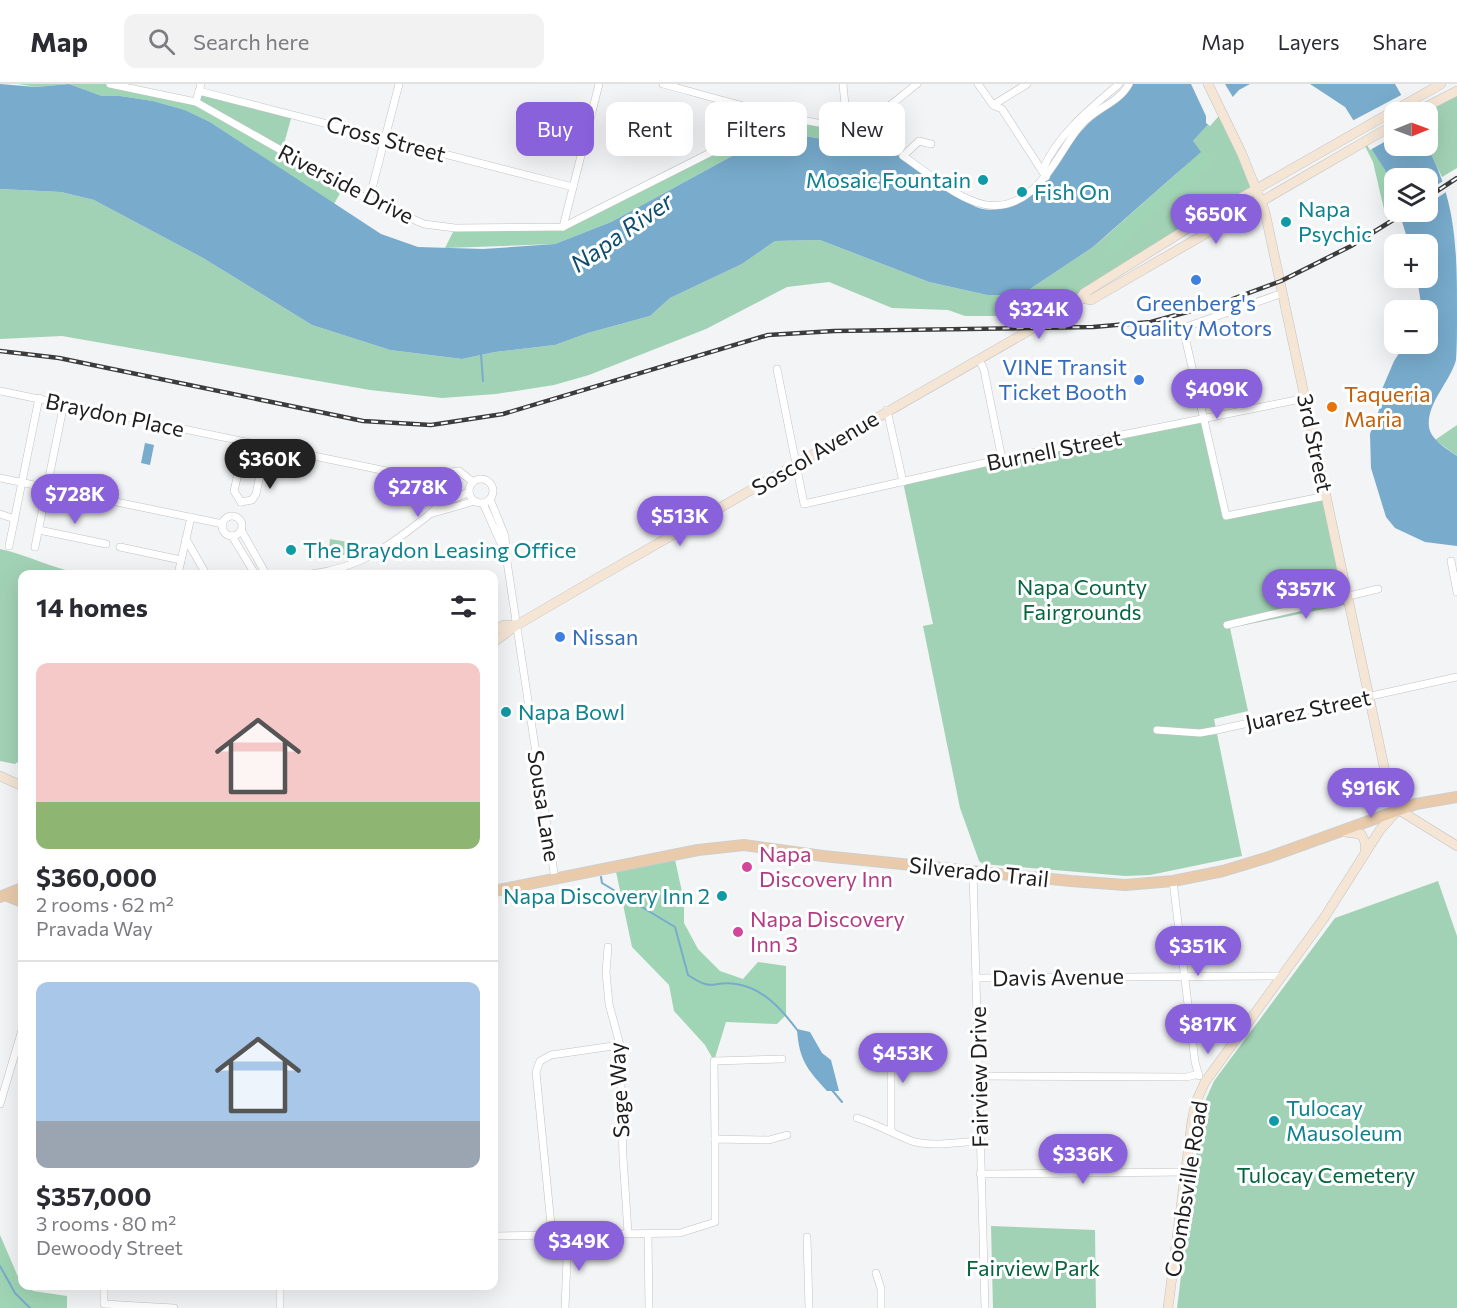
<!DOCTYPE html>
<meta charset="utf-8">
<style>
:root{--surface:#fff;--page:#f2f2f3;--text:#2b2b33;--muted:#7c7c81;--line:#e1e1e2;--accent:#8861db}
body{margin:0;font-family:Commissioner,sans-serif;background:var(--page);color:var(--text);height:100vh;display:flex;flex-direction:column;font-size:22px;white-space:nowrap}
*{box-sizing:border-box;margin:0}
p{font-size:20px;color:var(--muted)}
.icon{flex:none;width:33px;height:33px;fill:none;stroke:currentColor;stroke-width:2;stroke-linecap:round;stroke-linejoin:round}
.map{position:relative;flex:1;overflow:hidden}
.details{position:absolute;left:18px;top:486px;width:480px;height:720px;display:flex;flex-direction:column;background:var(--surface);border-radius:12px;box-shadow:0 6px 24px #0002}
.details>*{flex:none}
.guide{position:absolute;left:516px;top:18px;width:570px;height:54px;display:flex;gap:12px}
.needle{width:39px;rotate:89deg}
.tools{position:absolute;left:1384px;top:18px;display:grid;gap:12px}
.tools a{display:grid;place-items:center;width:54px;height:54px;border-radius:12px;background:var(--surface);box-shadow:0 6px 24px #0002;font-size:30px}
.price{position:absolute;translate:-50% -51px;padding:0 14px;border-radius:21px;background:var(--accent);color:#fff;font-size:20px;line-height:39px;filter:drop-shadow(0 2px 3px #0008)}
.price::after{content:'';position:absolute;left:50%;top:36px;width:18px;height:14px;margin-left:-9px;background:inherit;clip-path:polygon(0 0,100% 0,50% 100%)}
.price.current{background:#222;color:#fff}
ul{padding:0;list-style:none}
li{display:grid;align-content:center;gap:12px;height:318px;padding:0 18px}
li+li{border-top:2px solid var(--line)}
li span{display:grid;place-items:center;height:186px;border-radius:12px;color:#555}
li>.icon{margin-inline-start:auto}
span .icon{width:108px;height:108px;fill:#fffc;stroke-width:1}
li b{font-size:26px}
h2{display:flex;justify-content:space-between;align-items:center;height:72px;padding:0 18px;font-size:26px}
.pill{padding:0 21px;border-radius:12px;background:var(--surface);box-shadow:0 6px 24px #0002;font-size:21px;line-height:54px}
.pill.current{background:var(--accent);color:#fff}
header{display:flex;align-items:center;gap:36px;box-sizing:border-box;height:84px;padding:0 30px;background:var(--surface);border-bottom:2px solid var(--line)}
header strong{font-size:28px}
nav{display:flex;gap:33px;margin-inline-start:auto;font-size:21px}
.search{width:420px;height:54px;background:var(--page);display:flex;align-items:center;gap:15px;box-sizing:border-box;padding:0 21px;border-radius:12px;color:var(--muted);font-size:22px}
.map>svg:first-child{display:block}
</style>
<header>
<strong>Map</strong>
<div class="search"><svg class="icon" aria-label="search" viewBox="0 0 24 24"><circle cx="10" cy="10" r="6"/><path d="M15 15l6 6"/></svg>Search here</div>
<nav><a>Map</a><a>Layers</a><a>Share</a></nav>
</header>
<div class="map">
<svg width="1457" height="1224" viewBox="0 0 1457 1224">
<rect width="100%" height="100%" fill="#f3f4f5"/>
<g fill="#a2d2b5">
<polygon points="199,7 292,31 282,67 196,18"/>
<polygon points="1457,7 1457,84 1442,93 1427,62 1428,28 1416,28"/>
<polygon points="1220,26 1257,104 1042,232 965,232 948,226 892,224 829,198 787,203 706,245 589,291 554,301 496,310 442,314 370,306 62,252 0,255 0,105 61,108 94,116 203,174 312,241 390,266 462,275 495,268 555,261 588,249 650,232 670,214 742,180 775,157 820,156 929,198 987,211 1030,205 1093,163 1182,87 1193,57"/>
<polygon points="1204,336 1226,432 1326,412 1349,520 1230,544 1248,627 1214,635 1242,772 1150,791 1125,792 983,780 979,777 960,724 923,542 933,540 903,398"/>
<polygon points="1457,341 1457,372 1435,356"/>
<polygon points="330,455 360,460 359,467 328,475"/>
<path d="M0,465C28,471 54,485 82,490H22V675L15,680L0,677Z"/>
<polygon points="1438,797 1457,852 1457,1224 1177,1224 1199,1049 1206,1015 1214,997 1335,834"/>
<polygon points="991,1142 1095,1146 1096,1224 993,1224"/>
</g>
<g fill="#9fd5b4">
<polygon points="18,0 110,0 196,18 344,102 334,120 210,38 185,26 153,17 120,12 102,12 69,0 36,3"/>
<polygon points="785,31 848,46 862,54 904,62 899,69 805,52 745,65 611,138 555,160 445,164 455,144 563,143"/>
<polygon points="1368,55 1385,86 1397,128 1386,134 1373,78 1363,58"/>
<polygon points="1201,68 1209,70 1211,82 1196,91 1192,98 1149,132 1117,168 1106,164 1114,145"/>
<polygon points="674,771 684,817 684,839 698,865 720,887 743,895 758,878 786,882 786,931 777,940 726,938 714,977 705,961 674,927 669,901 632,863 615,783"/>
<polygon points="0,1151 22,1202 28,1202 33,1207 67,1212 67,1224 0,1224"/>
</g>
<g fill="#78abcc">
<path d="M0,0L36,3L69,0L102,12H120L153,17L185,26L210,38L381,150L418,163L483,165L555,160L611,138L745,65L785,53L805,52L899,69L898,71L972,121C987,129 1002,126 1016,119C1030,112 1070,58 1085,43C1100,27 1120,19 1132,0H1250L1239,6L1193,57L1201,68L1093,163L1030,205L1009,211H987L929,198L820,156L775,157L742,180L670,214L650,232L588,249L555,261L495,268L462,275L390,266L312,241L203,174L94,116L61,108L0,105Z"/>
<path d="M1310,0H1395L1411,28H1395V62H1427C1457,119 1457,167 1457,231C1457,244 1457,263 1456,276C1450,298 1426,320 1429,343C1431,356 1447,365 1457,372V462L1425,458L1395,444L1386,433L1371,384L1370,350L1379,326L1380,310L1394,277L1405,260H1428V226H1422L1417,194H1428V160H1409L1399,128H1428V94H1395V115L1385,86L1345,23Z"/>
<polygon points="145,359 154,361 150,381 141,379"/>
<path d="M797,945L810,948L822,969L831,976L839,1007H827C807,985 799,976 797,945Z"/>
</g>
<g fill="#f3f4f5">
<polygon points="1191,0 1225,0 1234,15 1210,42 1206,39 1206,32"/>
<polygon points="1405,9 1414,28 1395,28 1395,52 1370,66 1352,37"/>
<polygon points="1446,95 1449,106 1428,120 1428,107"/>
</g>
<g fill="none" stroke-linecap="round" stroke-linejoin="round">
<g stroke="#78abcc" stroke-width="2">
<polyline points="481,270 483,297"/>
<path d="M601,793L602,799L675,843L688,891C715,909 711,896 736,900C764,904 783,927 798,947"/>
<polyline points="832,1006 842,1018"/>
<polyline points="0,1182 15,1209 30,1224"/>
</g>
<defs>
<g id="street">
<polyline points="110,0 196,18 369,116 424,140 455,144 563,143 785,31"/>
<path d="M663,0C698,9 829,49 856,41C875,36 901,12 917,0"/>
<polyline points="843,0 847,43"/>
<polyline points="978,0 993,21 1002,25 1046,93"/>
<polyline points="199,7 573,103"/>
<polyline points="196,18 201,0"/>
<polyline points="993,21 1027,0"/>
<path d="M931,60L919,57L903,72C952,105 997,155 1047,90C1059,75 1068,56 1081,41C1095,24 1118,20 1129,0"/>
<path d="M1043,85C1058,50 1091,24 1119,0"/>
<polyline points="369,116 399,0"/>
<polyline points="563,143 599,0"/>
<polyline points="1283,209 1183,244 1226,432 1326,412"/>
<polyline points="979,275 984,286 1002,375"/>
<polyline points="777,285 804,420 1002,375 1306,314"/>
<polyline points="0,307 396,389 425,391 459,387 473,398"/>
<polyline points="887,326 903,398"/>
<polyline points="0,394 223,440"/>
<circle cx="481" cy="407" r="12"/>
<polyline points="469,408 438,422 430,430 475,417"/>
<polyline points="241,418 252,416 256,410 266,363"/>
<polyline points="241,418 234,407 245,359"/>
<polyline points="483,419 506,471 505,452 490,415"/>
<polyline points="0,430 15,435"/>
<circle cx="232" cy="442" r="10"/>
<polyline points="39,446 106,460"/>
<polyline points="241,446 266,490"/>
<polyline points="232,452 255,490"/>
<polyline points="186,455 206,490"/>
<polyline points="9,462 39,314"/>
<polyline points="35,463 64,319"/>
<polyline points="120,463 181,476"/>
<polyline points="506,471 555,795"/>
<polyline points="1451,477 1457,508"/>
<polyline points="178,490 191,433"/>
<path d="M311,490C361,484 391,461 430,430"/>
<polyline points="1227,541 1378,505"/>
<polyline points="1157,646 1200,649 1217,646 1457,593"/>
<polyline points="973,787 985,1224"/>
<polyline points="1173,797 1195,978 1199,992"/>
<polyline points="608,863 606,888 609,920 620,961 623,1073 628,1149"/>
<polyline points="976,894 1283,892"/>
<polyline points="891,953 891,1046"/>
<polyline points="979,992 1187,993 1198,990"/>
<polyline points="0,1020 22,946"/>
<path d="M857,1034C876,1040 892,1049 909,1056C929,1064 959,1058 980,1057"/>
<polyline points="715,1055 714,977 782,975"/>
<polyline points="980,1090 1185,1088"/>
<polyline points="648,1150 649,1224"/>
<polyline points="552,1151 536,988 540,977 551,971 620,961"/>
<polyline points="494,1152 680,1149 715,1138 715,1055 769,1056 787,1051"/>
<polyline points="807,1153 809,1224"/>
<polyline points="876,1189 881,1205 881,1224"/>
<polyline points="104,1202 104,1220 174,1224"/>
<polyline points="280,1224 280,1202"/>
<polyline points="565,1224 568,1151"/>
</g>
<g id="secondary">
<polyline points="1208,0 1242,70 1265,128 1391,715 1399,726 1457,762"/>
<polyline points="1416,28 1457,7"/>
<polyline points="1082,214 1091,216 1395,40"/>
<polyline points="494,546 504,541 517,541"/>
<polyline points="494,558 517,541 594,496 1051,234 1079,217 1084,209 1193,141 1441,0"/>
<polyline points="0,692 22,702"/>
<polyline points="1344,748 1361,750 1365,758 1365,769"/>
<polyline points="1168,1224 1192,1037 1196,1018 1205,998 1324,834 1380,746 1397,727"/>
</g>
<g id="primary">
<polyline points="494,807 698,766 744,761 823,772 1071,797 1125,801 1173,797 1223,787 1269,773 1416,720 1457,713"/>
<polyline points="5,811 22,818"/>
<polyline points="0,813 22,804"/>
</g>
</defs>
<use href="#street" stroke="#c2c2c4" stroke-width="8"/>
<use href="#secondary" stroke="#c2c2c4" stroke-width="10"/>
<use href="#primary" stroke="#cecece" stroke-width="12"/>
<use href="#street" stroke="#fff" stroke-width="7"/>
<use href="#secondary" stroke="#f4e5d5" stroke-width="9"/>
<use href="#primary" stroke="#e9cbab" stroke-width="10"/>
<defs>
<g id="rail">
<polyline points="1428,113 1457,94"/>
<polyline points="0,267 59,274 363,337 431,341 503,330 768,251 834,247 1093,243 1151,238 1227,217 1281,197 1351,162 1406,128"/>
</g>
</defs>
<use href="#rail" stroke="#3c3c3d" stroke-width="4.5"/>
<use href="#rail" stroke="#fff" stroke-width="2" stroke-dasharray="7" stroke-linecap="butt"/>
</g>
<g fill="#0f9aa8" stroke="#fff" stroke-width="2">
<circle cx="983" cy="96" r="6"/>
<circle cx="1022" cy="108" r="6"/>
<circle cx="1286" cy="138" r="6"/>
<circle cx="291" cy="466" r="6"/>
<circle cx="506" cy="628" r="6"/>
<circle cx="722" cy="812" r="6"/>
<circle cx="1274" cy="1037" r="6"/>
</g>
<g fill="#3f7fe0" stroke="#fff" stroke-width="2">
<circle cx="1196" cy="196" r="6"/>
<circle cx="1139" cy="296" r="6"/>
<circle cx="560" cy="553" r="6"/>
</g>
<circle fill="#e8710a" stroke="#fff" stroke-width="2" cx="1332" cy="323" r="6"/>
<g fill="#d1479c" stroke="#fff" stroke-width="2">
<circle cx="747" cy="783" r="6"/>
<circle cx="738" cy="848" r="6"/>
</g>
<g text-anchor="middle" stroke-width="6" stroke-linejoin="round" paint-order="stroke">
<g font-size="22" fill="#1e1e1f" stroke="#fff">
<text transform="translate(386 55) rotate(15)" y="8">Cross Street</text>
<text transform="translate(346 100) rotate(27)" y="8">Riverside Drive</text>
<text transform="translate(115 331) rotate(12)" y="8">Braydon Place</text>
<text transform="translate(1315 359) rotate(78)" y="8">3rd Street</text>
<text transform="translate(1054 366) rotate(-11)" y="8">Burnell Street</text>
<text transform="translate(815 369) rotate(-31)" y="8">Soscol Avenue</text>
<text transform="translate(1308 626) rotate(-12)" y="8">Juarez Street</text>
<text transform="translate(544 722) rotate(81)" y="8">Sousa Lane</text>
<text transform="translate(979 788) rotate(6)" y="8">Silverado Trail</text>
<text transform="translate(1058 893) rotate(-1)" y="8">Davis Avenue</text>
<text transform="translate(979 993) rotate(-91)" y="8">Fairview Drive</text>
<text transform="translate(619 1006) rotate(-93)" y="8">Sage Way</text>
<text transform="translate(1186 1105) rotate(-81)" y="8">Coombsville Road</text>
</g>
<g font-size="22" fill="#0d838f" stroke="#fff" text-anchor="start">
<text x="971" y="104" text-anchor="end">Mosaic Fountain</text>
<text x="1034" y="116">Fish On</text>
<text x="1298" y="133">Napa<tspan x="1298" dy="25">Psychic</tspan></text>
<text x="303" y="474">The Braydon Leasing Office</text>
<text x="518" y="636">Napa Bowl</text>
<text x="710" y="820" text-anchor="end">Napa Discovery Inn 2</text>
<text x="1286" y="1032">Tulocay<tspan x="1286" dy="25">Mausoleum</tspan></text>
</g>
<g font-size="22" fill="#366cbe" stroke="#fff">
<text x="1196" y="227">Greenberg's<tspan x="1196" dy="25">Quality Motors</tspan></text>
<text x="1127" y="291" text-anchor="end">VINE Transit<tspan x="1127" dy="25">Ticket Booth</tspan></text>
<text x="572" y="561" text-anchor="start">Nissan</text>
</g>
<g font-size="22" fill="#c56008" stroke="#fff" text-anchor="start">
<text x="1344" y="318">Taqueria<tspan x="1344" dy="25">Maria</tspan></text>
</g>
<g font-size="22" fill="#07653e" stroke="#fff">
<text x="1082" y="511">Napa County<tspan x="1082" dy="25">Fairgrounds</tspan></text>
<text x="1326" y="1099">Tulocay Cemetery</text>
<text x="1033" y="1192">Fairview Park</text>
</g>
<g font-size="22" fill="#b23c85" stroke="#fff" text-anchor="start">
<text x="759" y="778">Napa<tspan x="759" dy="25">Discovery Inn</tspan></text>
<text x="750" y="843">Napa Discovery<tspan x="750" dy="25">Inn 3</tspan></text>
</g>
<g font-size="24" font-style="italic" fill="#0d4e6f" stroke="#fff">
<text transform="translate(622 149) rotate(-35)" y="8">Napa River</text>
</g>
</g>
</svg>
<div class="tools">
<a><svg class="needle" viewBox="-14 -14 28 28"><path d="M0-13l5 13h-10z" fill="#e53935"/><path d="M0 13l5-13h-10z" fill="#7c7c81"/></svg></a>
<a><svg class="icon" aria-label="layers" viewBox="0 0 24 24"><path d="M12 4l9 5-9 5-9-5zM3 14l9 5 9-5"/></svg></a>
<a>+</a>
<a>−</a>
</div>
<b class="price" style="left:1216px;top:161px">$650K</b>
<b class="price" style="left:1039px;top:256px">$324K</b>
<b class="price" style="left:1217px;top:336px">$409K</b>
<b class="price current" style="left:270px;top:406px">$360K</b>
<b class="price" style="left:418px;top:434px">$278K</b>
<b class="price" style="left:75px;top:441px">$728K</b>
<b class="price" style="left:680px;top:463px">$513K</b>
<b class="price" style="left:1306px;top:536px">$357K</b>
<b class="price" style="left:1371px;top:735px">$916K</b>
<b class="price" style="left:1198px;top:893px">$351K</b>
<b class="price" style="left:1208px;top:971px">$817K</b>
<b class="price" style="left:903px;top:1000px">$453K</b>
<b class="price" style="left:1083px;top:1101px">$336K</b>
<b class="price" style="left:579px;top:1188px">$349K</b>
<div class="guide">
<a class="pill current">Buy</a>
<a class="pill">Rent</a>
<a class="pill">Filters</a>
<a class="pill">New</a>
</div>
<section class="details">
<h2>14 homes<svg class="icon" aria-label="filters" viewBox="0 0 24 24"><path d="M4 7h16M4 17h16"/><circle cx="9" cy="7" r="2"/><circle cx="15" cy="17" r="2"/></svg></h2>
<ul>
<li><span style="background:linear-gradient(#f6c9c9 75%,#8fb573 0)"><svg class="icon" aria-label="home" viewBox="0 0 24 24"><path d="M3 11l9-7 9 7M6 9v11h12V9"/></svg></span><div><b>$360,000</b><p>2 rooms · 62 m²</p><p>Pravada Way</p></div></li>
<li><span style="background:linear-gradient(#a9c7e8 75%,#9aa5b1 0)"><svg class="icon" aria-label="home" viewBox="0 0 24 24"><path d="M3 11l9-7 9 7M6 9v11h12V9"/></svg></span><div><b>$357,000</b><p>3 rooms · 80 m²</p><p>Dewoody Street</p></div></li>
</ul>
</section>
</div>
